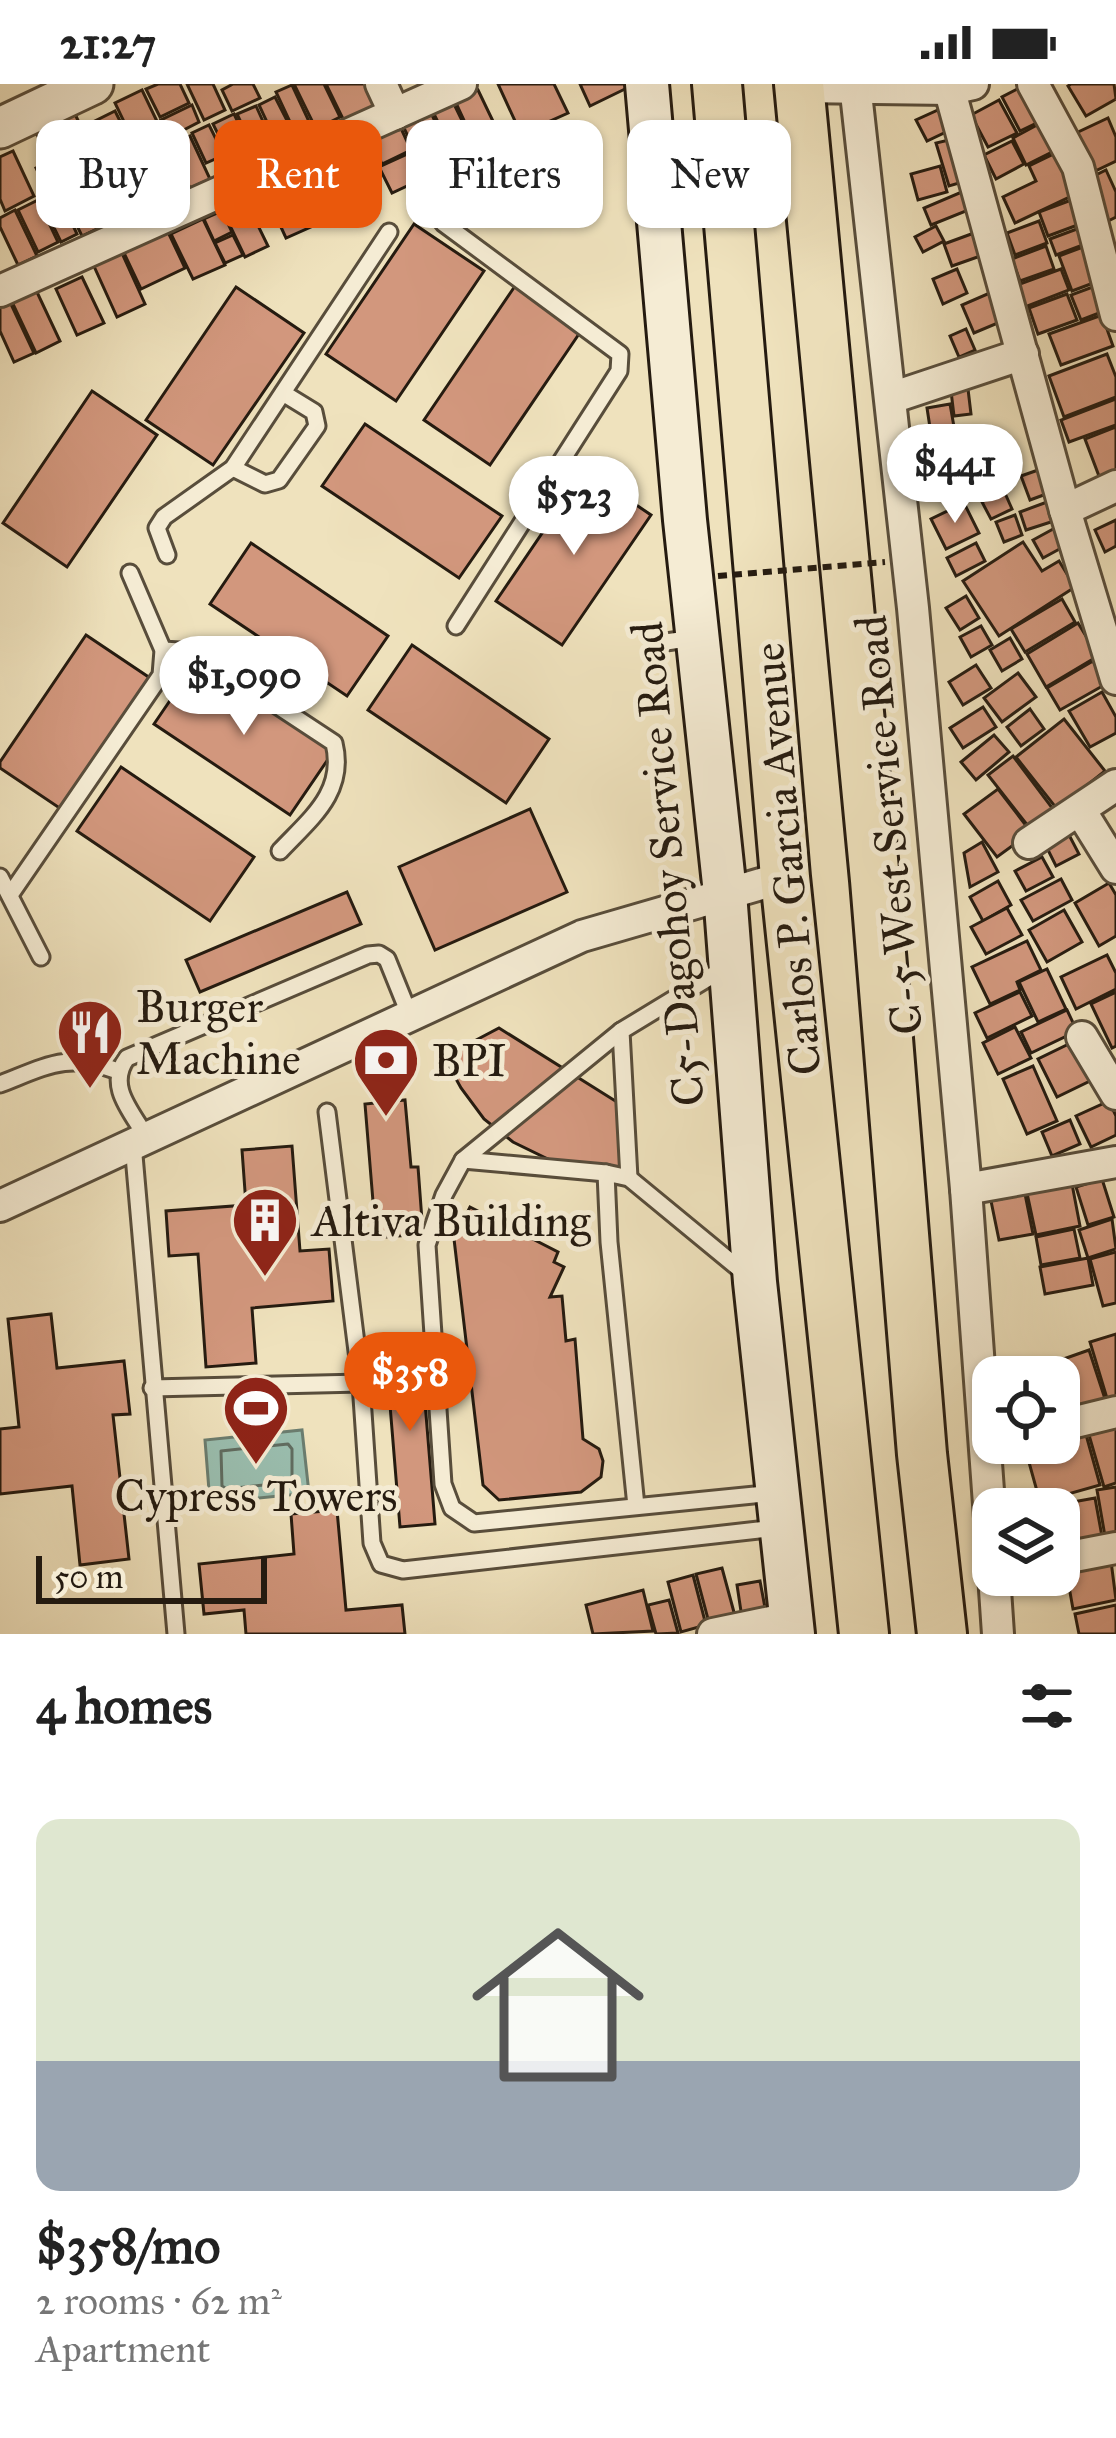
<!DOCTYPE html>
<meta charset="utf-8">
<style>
:root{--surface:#fff;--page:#f2f2f2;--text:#222;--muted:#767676;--line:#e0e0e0;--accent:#ea580c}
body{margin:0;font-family:"IM FELL Great Primer",serif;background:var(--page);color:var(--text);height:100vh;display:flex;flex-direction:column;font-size:45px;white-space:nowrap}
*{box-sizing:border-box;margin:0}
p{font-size:39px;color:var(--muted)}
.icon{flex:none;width:66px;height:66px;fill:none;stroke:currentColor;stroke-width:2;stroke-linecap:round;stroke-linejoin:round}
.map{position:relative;height:1550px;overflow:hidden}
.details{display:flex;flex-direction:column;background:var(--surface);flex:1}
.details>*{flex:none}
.hud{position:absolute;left:36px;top:36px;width:1044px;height:108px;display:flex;gap:24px}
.controls{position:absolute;left:972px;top:1272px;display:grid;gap:24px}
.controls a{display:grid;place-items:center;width:108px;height:108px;border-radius:24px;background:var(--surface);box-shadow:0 3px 9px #0004;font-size:60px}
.scale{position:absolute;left:36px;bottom:30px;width:231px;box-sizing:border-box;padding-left:12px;border:6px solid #251b10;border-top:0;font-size:33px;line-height:42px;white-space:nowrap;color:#251b10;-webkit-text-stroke:9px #f5ecd4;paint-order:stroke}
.price{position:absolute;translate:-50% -102px;padding:0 27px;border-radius:42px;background:#fff;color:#222;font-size:39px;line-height:78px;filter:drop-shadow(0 3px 6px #0008)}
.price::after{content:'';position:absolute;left:50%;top:72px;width:36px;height:27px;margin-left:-18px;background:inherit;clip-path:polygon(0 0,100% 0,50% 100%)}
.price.on{background:var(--accent);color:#fff}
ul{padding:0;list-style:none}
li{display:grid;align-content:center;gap:24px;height:636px;padding:0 36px}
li+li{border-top:3px solid var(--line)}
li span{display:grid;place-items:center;height:372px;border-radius:24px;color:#555}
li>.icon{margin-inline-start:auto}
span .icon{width:216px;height:216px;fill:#fffc;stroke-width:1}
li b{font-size:51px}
h2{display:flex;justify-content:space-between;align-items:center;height:144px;padding:0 36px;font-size:51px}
.tag{padding:0 42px;border-radius:24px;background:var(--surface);box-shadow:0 3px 9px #0004;font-size:42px;line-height:108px}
.tag.on{background:var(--accent);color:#fff}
.status{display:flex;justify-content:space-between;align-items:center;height:84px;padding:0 60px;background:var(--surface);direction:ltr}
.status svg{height:33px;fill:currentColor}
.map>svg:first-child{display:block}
</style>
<div class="status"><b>21:27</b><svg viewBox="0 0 49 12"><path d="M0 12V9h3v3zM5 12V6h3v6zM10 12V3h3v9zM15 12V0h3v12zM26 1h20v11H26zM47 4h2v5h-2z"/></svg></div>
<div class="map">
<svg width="1116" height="1550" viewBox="0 0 1116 1550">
<rect width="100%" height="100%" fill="#efe2bd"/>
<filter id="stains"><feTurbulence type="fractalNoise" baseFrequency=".00167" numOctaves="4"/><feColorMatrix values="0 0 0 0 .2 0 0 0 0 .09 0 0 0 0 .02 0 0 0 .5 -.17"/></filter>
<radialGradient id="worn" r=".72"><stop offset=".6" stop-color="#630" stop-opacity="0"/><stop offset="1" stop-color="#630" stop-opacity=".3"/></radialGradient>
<polygon fill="#9abeaf" stroke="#6b7d6f" stroke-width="3" points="302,1346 309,1409 210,1419 205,1356"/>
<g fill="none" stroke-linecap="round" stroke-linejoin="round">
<polygon stroke="#606c60" stroke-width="3" points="288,1360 292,1365 292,1398 227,1405 222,1402 221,1367"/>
</g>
<g fill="#d2977d" stroke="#251b10" stroke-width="3">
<polygon points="158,0 180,0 189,19 160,33 146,5"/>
<polygon points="187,0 213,0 225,26 204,36"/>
<polygon points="233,0 253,0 260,14 232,27 222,6"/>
<polygon points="294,0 324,0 340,33 316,45"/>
<polygon points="326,0 371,0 381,21 345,39"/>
<polygon points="498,0 554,0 568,29 521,50"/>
<polygon points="580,0 626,0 627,4 590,22"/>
<polygon points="1027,0 1049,33 1020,47 1002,13"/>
<polygon points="1071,0 1114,0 1116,15 1086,32 1068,2"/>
<polygon points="292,1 313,46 297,53 276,8"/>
<polygon points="142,6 165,54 138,67 115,19"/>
<polygon points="478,6 503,58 479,69 455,17"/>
<polygon points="275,13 297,56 279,64 259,21"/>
<polygon points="999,16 1017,49 988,63 971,31"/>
<polygon points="453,18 472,57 452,67 433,28"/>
<polygon points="192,21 199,38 170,53 161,36"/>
<polygon points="256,22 271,55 253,64 237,30"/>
<polygon points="938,26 948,47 927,57 916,36"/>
<polygon points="115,27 132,61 100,77 83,43"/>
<polygon points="431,29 450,68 422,82 403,42"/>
<polygon points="75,30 95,73 75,82 55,40"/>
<polygon points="234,30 258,79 237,89 213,40"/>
<polygon points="1050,34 1064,62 1026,81 1013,54"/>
<polygon points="1108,34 1116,53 1116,77 1091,89 1074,50"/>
<polygon points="51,38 64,66 48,74 35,46"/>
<polygon points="399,40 411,66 382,80 370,53"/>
<polygon points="209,41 224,71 206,79 192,49"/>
<polygon points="190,52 210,95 190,104 169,61"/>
<polygon points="369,55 380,79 366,86 355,62"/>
<polygon points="953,55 966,97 949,102 936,59"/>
<polygon points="1012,57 1024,80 996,95 984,71"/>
<polygon points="166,59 187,104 169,113 147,68"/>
<polygon points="353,61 379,115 356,126 330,72"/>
<polygon points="1062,66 1082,107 1015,139 1003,113 1036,97 1029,82"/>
<polygon points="13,67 34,112 5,127 0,115 0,73"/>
<polygon points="412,68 424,94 392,109 379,83"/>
<polygon points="66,70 77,92 47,107 36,84"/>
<polygon points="145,70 166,112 146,121 126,80"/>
<polygon points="123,79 135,104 120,111 108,87"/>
<polygon points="940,82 947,108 918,116 911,90"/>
<polygon points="104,85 127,133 105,144 82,96"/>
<polygon points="1106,86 1116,108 1116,133 1104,139 1084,97"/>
<polygon points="319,88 339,130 315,141 295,99"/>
<polygon points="80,98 101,143 82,152 60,107"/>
<polygon points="293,99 313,142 286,154 266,111"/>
<polygon points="57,107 77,150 61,158 40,115"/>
<polygon points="964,107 971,125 931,141 924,124"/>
<polygon points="1074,115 1083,139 1048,152 1039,128"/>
<polygon points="38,116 58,158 38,168 18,126"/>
<polygon points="246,117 268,162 245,173 223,127"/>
<polygon points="15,126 37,172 18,181 0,143 0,134"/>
<polygon points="222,127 232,148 214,157 204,135"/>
<polygon points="203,135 225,181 193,195 171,150"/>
<polygon points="1039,137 1047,159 1015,171 1007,149"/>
<polygon points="414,140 484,187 396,317 326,270"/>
<polygon points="936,142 944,157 923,168 915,153"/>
<polygon points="1085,142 1091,158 1056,171 1050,155"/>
<polygon points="168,148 185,184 141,205 124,169"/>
<polygon points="974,149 983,171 952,182 944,160"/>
<polygon points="233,151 243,171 225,179 215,159"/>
<polygon points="1091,160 1104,195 1072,207 1059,172"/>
<polygon points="1046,162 1054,185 1020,197 1012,175"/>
<polygon points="121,167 145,220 117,233 93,180"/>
<polygon points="957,185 967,209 943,220 933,195"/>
<polygon points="1061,185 1069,206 1025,223 1017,201"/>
<polygon points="82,193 104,239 77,251 56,205"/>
<polygon points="1098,201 1107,226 1081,236 1071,211"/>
<polygon points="515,202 581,247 490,381 424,336"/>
<polygon points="236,203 304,249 213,381 146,336"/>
<polygon points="36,206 60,257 36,269 12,218"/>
<polygon points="992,208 1005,236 974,249 962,221"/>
<polygon points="1067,210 1077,236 1038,250 1029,224"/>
<polygon points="10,218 34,269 14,278 0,247 0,223"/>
<polygon points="1102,231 1113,262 1061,281 1049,250"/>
<polygon points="966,245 975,266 959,273 950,252"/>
<polygon points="1107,270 1116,293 1116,313 1064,333 1049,292"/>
<polygon points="968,305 971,330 954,332 951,307"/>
<polygon points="92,307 157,351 67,483 3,439"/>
<polygon points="1116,315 1116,341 1069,358 1061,336"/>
<polygon points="950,320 957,360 933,363 927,324"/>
<polygon points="365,340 502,432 459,494 322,402"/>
<polygon points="1116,343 1116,395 1102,400 1085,355"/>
<polygon points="1001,365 1010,402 966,413 957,377"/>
<polygon points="1041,385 1049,409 1030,416 1021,392"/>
<polygon points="585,386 651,431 562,561 496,517"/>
<polygon points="1004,407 1012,425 991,435 982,418"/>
<polygon points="1047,418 1054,437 1026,446 1020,428"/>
<polygon points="964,419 979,449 946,465 931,435"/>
<polygon points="1015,431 1022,451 1004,458 996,438"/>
<polygon points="1116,436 1116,462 1105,468 1095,446"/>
<polygon points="1055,444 1065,462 1043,474 1033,456"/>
<polygon points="1023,458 1042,487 1059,477 1075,503 999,552 963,497"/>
<polygon points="251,459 388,552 347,612 210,520"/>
<polygon points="976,459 985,477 956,492 947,474"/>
<polygon points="966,512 979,534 960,546 946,524"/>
<polygon points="1062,515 1075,538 1025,568 1011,545"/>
<polygon points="1078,539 1098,572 1046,603 1027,570"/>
<polygon points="981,542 992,561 971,573 960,553"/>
<polygon points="86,551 150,594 61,725 0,684 0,678"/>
<polygon points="1010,554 1022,575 1002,587 990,566"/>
<polygon points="412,561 549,655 506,719 368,626"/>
<polygon points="197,577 333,668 290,731 154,640"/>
<polygon points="1093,577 1106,600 1060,626 1047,604"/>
<polygon points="976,581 991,604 963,621 949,598"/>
<polygon points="1018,589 1036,613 1002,638 984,614"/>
<polygon points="1102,608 1116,633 1116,649 1090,663 1069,627"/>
<polygon points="983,623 996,643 963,664 950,644"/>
<polygon points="1030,625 1044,645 1021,662 1007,643"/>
<polygon points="1064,635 1105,687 1057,725 1016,673"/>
<polygon points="994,651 1009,668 976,696 961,678"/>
<polygon points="1013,672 1056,729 1032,747 988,691"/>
<polygon points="121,683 254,773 210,837 77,747"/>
<polygon points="998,705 1031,748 997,773 964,730"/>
<polygon points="530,725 567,808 435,866 399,783"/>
<polygon points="1068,749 1079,770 1056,782 1045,760"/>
<polygon points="982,758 998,788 970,803 964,769"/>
<polygon points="1042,773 1053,793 1026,807 1015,787"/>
<polygon points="1061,795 1072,816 1033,837 1021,816"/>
<polygon points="998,797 1011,821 983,837 970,813"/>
<polygon points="1109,799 1116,811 1116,852 1099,862 1075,819"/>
<polygon points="347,808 361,840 200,908 186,876"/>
<polygon points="1007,824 1022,851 986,870 971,843"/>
<polygon points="1064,826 1082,858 1047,878 1029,846"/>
<polygon points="1027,857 1041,886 1017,898 1020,906 990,920 972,883"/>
<polygon points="1107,871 1116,889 1116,905 1076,925 1061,893"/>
<polygon points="1047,885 1066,925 1038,938 1019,898"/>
<polygon points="1020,908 1032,932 987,954 975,929"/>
<polygon points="1116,908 1116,962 1112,964 1091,920"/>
<polygon points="1067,926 1077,947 1031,969 1021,948"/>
<polygon points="1015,943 1031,974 998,990 983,959"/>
<polygon points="499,944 625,1023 624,1084 586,1083 550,1076 513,1058 484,1035 461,1004 444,973"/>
<polygon points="1075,957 1094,995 1057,1013 1038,975"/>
<polygon points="1033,982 1057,1037 1027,1050 1003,995"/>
<polygon points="405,1016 411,1083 418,1083 423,1150 376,1154 365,1020"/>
<polygon points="1109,1017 1116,1032 1116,1051 1091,1063 1076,1032"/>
<polygon points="1070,1036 1080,1060 1052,1072 1042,1048"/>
<polygon points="292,1062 300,1167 329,1165 333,1217 252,1224 256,1279 206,1283 198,1170 169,1172 166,1127 246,1121 242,1066"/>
<polygon points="1102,1095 1114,1133 1088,1141 1076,1103"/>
<polygon points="1072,1100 1080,1142 1036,1151 1027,1109"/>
<polygon points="1025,1110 1033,1150 999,1156 991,1117"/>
<polygon points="470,1123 558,1168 554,1178 564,1183 550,1213 562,1212 566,1257 575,1255 583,1355 599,1365 603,1377 601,1393 581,1408 499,1416 483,1401 454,1155"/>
<polygon points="1112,1135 1116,1165 1088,1174 1079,1146"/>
<polygon points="1074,1145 1080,1174 1041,1181 1036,1153"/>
<polygon points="1116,1168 1116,1219 1103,1222 1090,1175"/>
<polygon points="1088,1174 1093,1201 1045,1210 1040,1183"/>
<polygon points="51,1230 57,1284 124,1277 130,1330 113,1331 129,1475 80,1481 72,1402 0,1410 0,1345 19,1343 8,1235"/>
<polygon points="1116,1250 1116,1318 1109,1321 1090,1258"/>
<polygon points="420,1258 435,1440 400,1443 385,1260"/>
<polygon points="1089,1266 1107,1321 1072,1332 1055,1278"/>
<polygon points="1116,1344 1116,1399 1104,1403 1089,1351"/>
<polygon points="1085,1347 1100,1401 1040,1418 1025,1364 1059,1359 1059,1355"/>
<polygon points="1116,1403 1116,1456 1106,1458 1097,1406"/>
<polygon points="1095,1414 1103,1458 1059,1466 1059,1425 1034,1425"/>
<polygon points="337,1426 346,1526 402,1521 405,1550 246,1550 244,1526 204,1530 199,1480 294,1470 291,1430"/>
<polygon points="1111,1477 1116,1516 1073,1525 1066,1486"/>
<polygon points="722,1484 735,1532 709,1539 696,1490"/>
<polygon points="693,1491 706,1541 681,1548 668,1498"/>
<polygon points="760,1497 766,1529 742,1534 737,1501"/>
<polygon points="643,1506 653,1547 593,1550 586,1521"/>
<polygon points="669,1516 678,1549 656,1550 648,1521"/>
<polygon points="1116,1521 1116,1550 1079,1550 1075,1530"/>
</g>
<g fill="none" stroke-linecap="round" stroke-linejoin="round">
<defs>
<g id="service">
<polyline points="443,139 620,270 619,287 456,542"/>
<polyline points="233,384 265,400 279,396 317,342 314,328 283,309"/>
<polyline points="167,471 157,444 164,433 233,384 389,148"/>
<polyline points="666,558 694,554"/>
<path d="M163,566L196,568L334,659C346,708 311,734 280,767"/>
<polyline points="0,793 41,873"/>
<polyline points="10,811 161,591 163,566 130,489"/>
<polyline points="621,947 463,1076 444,1111 427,1161 443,1400 452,1424 474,1439 774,1409"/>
<path d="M0,1000C47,982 67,968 118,987"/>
<polyline points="327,1028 361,1299 372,1459 381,1480 403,1486 776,1444"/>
<path d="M147,1054C132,1028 106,1002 127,974L368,871L379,870L387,875L410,932"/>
<polyline points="133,1060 176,1550"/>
<polyline points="463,1076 606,1089"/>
<polyline points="629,1094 621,947 728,882"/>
<polyline points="152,1304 361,1299"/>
<polyline points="636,1422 609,1158 606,1089 629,1094 748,1192"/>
</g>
<g id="minor">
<polyline points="381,0 395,30"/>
<polyline points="855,0 913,524 966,1105 993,1475"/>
<polyline points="948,0 1065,426 1116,595"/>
<polyline points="1033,0 1078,83 1116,231"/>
<polyline points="799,3 950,5 973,0"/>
<polyline points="0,207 461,0"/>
<polyline points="891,314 1023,270"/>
<polyline points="1065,426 1116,402"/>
<polyline points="1080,726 1116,784"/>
<polyline points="1029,759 1116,701"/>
<polyline points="1082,953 1116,1010"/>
<polyline points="966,1105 1116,1078"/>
<polyline points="0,1122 582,852 785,793"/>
<polyline points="1059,1342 1116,1328"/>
<polyline points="1059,1475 1116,1464"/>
<polyline points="994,1491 998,1550"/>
<polyline points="713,1550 790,1534"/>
</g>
<polyline id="tertiary" points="0,44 93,0"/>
<polyline id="secondary" points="647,0 685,436 725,809 755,1198 793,1550"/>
<g id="primary">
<polyline points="717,0 785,793 864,1550"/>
<polyline points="799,0 875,796 922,1370 942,1550"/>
</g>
</defs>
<use href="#service" stroke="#584d3b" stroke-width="21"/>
<use href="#minor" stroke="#584d3b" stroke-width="36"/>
<use href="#tertiary" stroke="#584d3b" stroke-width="45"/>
<use href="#secondary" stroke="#251b10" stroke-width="48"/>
<use href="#primary" stroke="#251b10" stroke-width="54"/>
<use href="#service" stroke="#f5ecd4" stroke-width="15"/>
<use href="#minor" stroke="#f5ecd4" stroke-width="30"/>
<use href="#tertiary" stroke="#f5ecd4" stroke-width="39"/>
<use href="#secondary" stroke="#f5ecd4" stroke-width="42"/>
<use href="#primary" stroke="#efe2bd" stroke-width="48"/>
<polyline stroke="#251b10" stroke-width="6" stroke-dasharray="9 6" stroke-linecap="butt" points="718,492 885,478"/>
</g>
<defs>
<symbol id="restaurant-pin" viewBox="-11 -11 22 30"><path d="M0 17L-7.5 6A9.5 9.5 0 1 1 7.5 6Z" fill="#8f2418" stroke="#f5ecd4"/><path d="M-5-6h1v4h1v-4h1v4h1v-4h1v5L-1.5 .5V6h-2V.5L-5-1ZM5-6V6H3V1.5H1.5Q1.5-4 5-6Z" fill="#fff"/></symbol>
<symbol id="bank-pin" viewBox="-11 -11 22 30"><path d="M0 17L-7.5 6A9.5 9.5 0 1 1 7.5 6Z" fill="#8f2418" stroke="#f5ecd4"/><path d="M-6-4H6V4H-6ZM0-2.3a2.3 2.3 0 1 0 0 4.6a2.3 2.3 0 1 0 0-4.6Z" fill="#fff"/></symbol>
<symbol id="building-pin" viewBox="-11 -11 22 30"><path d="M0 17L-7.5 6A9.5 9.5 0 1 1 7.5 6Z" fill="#8f2418" stroke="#f5ecd4"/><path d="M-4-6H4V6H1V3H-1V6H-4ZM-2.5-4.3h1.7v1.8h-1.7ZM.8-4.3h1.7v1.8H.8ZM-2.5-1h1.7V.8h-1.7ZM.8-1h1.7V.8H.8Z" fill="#fff"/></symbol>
<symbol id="stadium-pin" viewBox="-11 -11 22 30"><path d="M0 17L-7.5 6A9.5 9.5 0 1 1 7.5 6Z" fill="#8f2418" stroke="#f5ecd4"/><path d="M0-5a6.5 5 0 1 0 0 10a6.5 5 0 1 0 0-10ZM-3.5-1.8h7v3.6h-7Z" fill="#fff"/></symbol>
</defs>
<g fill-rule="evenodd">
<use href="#restaurant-pin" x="52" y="910" width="76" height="104"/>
<use href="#bank-pin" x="348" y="938" width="76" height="104"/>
<use href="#building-pin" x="227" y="1098" width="76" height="104"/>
<use href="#stadium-pin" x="218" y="1286" width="76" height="104"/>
</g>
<g text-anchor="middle" stroke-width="10" stroke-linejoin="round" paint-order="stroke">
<g font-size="45" fill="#251b10" stroke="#f5ecd4">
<text transform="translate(888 741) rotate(-95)" y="16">C-5 West Service Road</text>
<text transform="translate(786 775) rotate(-95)" y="16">Carlos P. Garcia Avenue</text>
<text transform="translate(667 780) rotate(-95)" y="16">C5-Dagohoy Service Road</text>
</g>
<g font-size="45" fill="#251b10" stroke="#f5ecd4" text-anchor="start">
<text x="136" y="938">Burger<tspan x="136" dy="52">Machine</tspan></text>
<text x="432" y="992">BPI</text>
<text x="312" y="1152">Altiva Building</text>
<text x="256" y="1427" text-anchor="middle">Cypress Towers</text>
</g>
</g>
<rect width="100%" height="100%" filter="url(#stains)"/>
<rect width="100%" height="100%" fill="url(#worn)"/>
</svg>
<div class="controls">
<a><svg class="icon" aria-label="locate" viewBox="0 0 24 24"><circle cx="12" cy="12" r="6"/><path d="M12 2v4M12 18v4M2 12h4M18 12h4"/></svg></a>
<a><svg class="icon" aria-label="layers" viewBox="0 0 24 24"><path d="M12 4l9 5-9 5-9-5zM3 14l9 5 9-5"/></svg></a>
</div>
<div class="scale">50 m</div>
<b class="price" style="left:955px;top:442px">$441</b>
<b class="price" style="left:574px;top:474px">$523</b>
<b class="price" style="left:244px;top:654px">$1,090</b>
<b class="price on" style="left:410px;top:1350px">$358</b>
<div class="hud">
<a class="tag">Buy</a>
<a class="tag on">Rent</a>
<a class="tag">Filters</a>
<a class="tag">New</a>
</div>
</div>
<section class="details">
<h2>4 homes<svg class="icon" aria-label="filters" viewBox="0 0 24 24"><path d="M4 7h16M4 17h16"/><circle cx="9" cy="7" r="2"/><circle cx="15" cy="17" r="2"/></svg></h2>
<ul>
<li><span style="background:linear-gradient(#dfe7d0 65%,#9aa5b1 0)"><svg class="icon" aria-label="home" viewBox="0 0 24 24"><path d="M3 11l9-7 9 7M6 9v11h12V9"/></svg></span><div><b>$358/mo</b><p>2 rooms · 62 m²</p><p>Apartment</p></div></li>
</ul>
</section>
